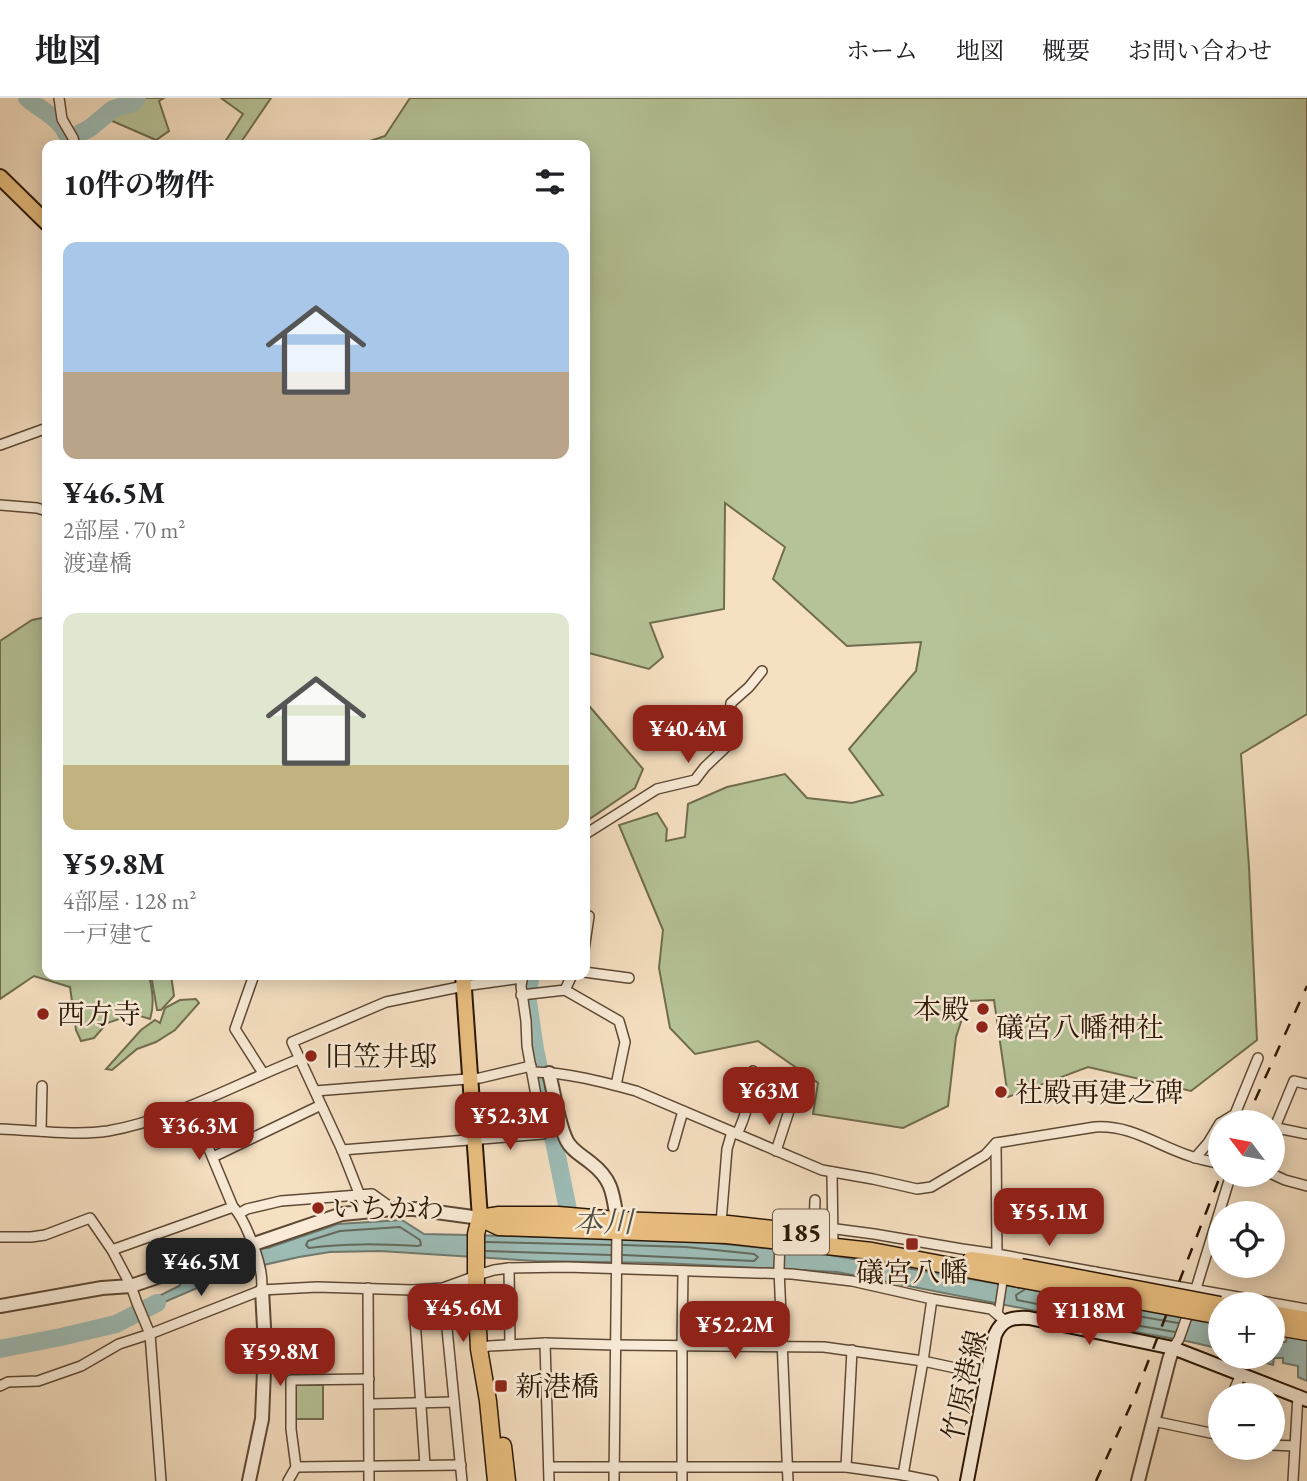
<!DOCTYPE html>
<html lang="ja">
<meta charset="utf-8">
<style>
:root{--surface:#fff;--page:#f2f2f2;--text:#202124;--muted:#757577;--line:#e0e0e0;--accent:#8f2418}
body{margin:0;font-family:"EB Garamond","Noto Serif JP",serif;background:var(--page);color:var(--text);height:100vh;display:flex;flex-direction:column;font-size:26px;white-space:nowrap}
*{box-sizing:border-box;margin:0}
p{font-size:23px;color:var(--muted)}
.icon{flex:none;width:38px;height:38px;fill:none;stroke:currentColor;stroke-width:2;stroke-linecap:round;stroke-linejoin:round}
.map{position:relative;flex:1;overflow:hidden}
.sheet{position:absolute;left:42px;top:42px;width:548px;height:840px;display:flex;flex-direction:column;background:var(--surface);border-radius:14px;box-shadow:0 4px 18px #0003}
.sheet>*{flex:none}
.needle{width:46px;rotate:302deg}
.buttons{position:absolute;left:1208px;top:1012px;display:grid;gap:14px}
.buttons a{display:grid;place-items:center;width:77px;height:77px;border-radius:50%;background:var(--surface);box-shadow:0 4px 18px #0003;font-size:35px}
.price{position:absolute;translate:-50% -60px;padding:0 16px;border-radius:14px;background:var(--accent);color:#fff;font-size:23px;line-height:46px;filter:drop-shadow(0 2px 4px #0008)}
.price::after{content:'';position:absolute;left:50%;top:42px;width:21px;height:16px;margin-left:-10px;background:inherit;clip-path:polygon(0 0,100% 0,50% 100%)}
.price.on{background:#222;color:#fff}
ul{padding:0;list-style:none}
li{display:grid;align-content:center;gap:14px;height:371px;padding:0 21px}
li span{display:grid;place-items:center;height:217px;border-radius:14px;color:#555}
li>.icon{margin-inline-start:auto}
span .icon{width:126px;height:126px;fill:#fffc;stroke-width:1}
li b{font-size:30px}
h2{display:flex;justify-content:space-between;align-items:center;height:84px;padding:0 21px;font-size:30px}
header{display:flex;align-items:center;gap:42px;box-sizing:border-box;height:98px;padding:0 35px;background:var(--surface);border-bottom:2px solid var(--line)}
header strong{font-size:33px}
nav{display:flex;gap:38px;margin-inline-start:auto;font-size:24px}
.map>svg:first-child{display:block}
</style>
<header>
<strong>地図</strong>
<nav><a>ホーム</a><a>地図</a><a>概要</a><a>お問い合わせ</a></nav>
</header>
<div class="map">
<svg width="1307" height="1383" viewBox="0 0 1307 1383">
<rect width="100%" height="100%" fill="#f6e0c2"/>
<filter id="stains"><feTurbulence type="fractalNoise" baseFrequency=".00286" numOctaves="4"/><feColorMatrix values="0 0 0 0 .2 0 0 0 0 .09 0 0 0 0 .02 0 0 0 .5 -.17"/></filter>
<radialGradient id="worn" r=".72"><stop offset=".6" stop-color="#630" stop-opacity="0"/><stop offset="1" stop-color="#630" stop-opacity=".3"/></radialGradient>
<g fill="#b6c398" stroke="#706d4e" stroke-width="2">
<polygon points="142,0 164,0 159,3 169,33 156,42 110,22"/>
<polygon points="221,0 271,0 239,47 223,47 243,16"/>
<polygon points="410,0 1307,0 1307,616 1241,656 1249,769 1257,942 1191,993 1088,969 1008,999 994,902 968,903 956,939 948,1008 903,1030 813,1016 818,985 758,943 695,956 670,930 659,870 663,832 619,727 657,715 667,731 666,743 685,739 688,706 727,689 785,676 807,700 852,705 883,697 849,651 916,573 921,544 847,548 773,481 785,449 725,405 724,511 650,525 663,559 649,571 585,554 584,47 358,47 385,38"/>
<path d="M47,519V877H149C152,891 155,906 150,921L134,916L107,925L94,940L81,943L76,932L70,889L34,878L0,901V543L32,522Z"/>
<polygon points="585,603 643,671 635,690 585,724"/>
<polygon points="151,877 171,877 174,898 161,912 157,912"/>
<polygon points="196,901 199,905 175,932 156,944 137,951 112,972 106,971 141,932 155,922 160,925 165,910 180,902"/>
<polygon points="294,1287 323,1287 323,1321 295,1321"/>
</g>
<g fill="#9dbdb7" stroke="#6f7b70" stroke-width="2">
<path d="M402,1122L424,1136L686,1142L824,1156L1017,1189L1176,1192L1252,1206H1220V1251C1168,1236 1113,1234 1062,1218L837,1174L663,1165L536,1163L380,1153L330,1154L299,1159L250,1170L225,1178L146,1212L143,1206L179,1188L187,1177L255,1151L268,1150L338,1126Z"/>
<polygon points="1272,1210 1282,1212 1278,1244 1286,1244 1291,1212 1307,1215 1307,1283 1298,1279 1298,1268 1283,1265 1283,1260 1274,1260 1273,1267 1244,1258 1272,1258"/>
</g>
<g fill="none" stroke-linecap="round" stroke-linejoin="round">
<g stroke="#646a5e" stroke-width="2">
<path d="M400,1129L420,1142L421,1147L418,1148C381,1146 346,1145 309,1150L306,1147L308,1143L340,1133Z"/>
<polyline points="486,1144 611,1147"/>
<polyline points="486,1153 611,1157"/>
<polyline points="623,1157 754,1163 758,1159 754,1156 686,1149 623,1147"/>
<polyline points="1024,1192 1016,1197 1017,1202 1063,1211 1083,1217"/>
<polyline points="1096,1211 1178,1225"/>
<polyline points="1095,1220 1175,1234"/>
</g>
<g stroke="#9dbdb7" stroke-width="18">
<path d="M27,0C45,16 63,19 71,47"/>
<polyline points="69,41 90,30 113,11 133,5 137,0"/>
<polyline points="531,877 527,897 535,951 572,1131"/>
<polyline points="0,1251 61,1239 116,1226 157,1205"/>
</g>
<defs>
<polyline id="pedestrian" points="998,1216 1003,1183"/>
<g id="minor">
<polyline points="59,0 62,21 73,40 75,47"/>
<polyline points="0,347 47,330"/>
<polyline points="0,407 37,410 47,413"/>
<polyline points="584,737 657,691 695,682 705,669 727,648 731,605 749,589 762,573"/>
<polyline points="584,852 589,818"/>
<polyline points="584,874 629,880"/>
<polyline points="254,877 235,931 263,975"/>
<polyline points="565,892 619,923 625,944 616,987"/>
<polyline points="521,897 565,892 572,877"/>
<path d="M532,974C566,974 603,984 636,993L822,1072L873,1081L917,1091L931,1089L985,1057L996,1045L1095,1029C1132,1027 1156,1047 1190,1058C1198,1061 1208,1063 1217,1065"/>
<polyline points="315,993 480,980 531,968"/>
<path d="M191,1008L233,1109C244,1119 257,1155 260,1170C262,1177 262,1185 262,1192"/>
<polyline points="1222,1024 1235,1016 1258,960"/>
<polyline points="1272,1029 1307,1036"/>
<polyline points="1275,1029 1294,983 1307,986"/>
<path d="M0,1031C35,1032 73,1038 108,1033C175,1021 236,986 299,961"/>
<polyline points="41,1033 42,988"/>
<path d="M737,1036C747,1016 751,996 753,973"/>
<polyline points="996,1045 997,1159"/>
<polyline points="673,1048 683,1013"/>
<polyline points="342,1052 543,1036 527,948 526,923 521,888 523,877"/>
<polyline points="776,1053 789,1013"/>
<polyline points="213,1059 321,1007"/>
<polyline points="1195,1060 1208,1045 1220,1025"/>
<polyline points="832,1074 833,1148"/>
<polyline points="1272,1076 1285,1082 1307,1088"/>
<polyline points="366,1113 342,1052 292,944 386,904 464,888 522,880"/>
<polyline points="240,1115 247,1111 281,1103 372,1096 393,1111"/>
<polyline points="721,1125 727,1051 732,1034"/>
<polyline points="791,1125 874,1136 962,1151 997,1156 1095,1174"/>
<polyline points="814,1128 815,1102"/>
<polyline points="153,1138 165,1176"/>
<polyline points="0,1139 31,1139 45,1137 90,1120 112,1152 131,1188 137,1205 150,1236 161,1383"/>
<polyline points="780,1140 779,1171 788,1383"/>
<polyline points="112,1152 233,1109"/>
<polyline points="509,1170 510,1247"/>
<polyline points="484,1175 494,1172 509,1170 566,1169 792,1176 852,1183 932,1201 991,1211 1005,1223"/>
<polyline points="1094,1177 1095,1174 1307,1211"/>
<polyline points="368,1190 369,1383"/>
<polyline points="443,1190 462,1383"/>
<polyline points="413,1192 425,1367"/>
<polyline points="1194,1197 1231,1076"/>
<polyline points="1087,1232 1093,1191"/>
<polyline points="545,1245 549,1383"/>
<polyline points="1173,1250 1179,1241 1190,1210"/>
<polyline points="479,1251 489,1248 545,1245 615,1247 824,1249 923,1263 988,1277"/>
<polyline points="0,1288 8,1284 38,1283 81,1268 119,1246 150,1236 262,1192 317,1189 413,1192 443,1190 476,1178"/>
<polyline points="1232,1297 1241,1276"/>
<polyline points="369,1306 454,1304"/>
<polyline points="1153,1323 1220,1337"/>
<polyline points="1272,1347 1294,1348"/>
<polyline points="296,1369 461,1367"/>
<polyline points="549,1369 846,1369 903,1377 933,1383"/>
<polyline points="846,1369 852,1252"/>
<polyline points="903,1377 923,1263 932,1201"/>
<polyline points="288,1383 296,1369 291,1331 291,1282 369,1281"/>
<polyline points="614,1383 617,1131"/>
<polyline points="682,1383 682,1247 683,1173"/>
<polyline points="1293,1383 1298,1297"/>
</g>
<g id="tertiary">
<path d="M549,975C554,994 558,1026 567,1043C572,1053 583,1058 591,1065C613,1082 613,1097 617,1122"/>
<polyline points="0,1208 102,1190 131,1188 342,1116 393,1111 414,1111 480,1120"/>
<polyline points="249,1383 262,1321 265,1248 262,1192"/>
<polyline points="1138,1383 1169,1262 1173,1250"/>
</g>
<path id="secondary" d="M967,1383L995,1237C1002,1221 1012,1219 1029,1220L1173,1250L1307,1302"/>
<g id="primary">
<polyline points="0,79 47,125"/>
<polyline points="463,877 480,1120"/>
</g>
<g id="trunk">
<polyline points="480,1120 499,1129 727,1137 872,1153 1019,1181"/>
<polyline points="480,1120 499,1117 558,1117 617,1122 728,1126 818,1136"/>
<polyline points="480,1120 476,1136 476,1191 479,1251 488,1303 496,1383"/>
<polyline points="971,1162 1021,1169"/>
<polyline points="1272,1216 1307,1222"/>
<polyline points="1272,1228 1307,1234"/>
<polyline points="503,1348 507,1383"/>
</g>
</defs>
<use href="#pedestrian" stroke="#5e4934" stroke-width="10"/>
<use href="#minor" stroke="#5e4934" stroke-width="12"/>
<use href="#tertiary" stroke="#5e4934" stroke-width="16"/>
<use href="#secondary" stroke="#2b1705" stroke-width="16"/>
<use href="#primary" stroke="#2b1705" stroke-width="18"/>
<use href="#trunk" stroke="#2b1705" stroke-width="19"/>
<use href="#pedestrian" stroke="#f9ebd7" stroke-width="7"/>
<use href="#minor" stroke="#f9ebd7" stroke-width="9"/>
<use href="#tertiary" stroke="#f9ebd7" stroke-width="12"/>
<use href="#secondary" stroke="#f9ebd7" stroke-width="12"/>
<use href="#primary" stroke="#ebc081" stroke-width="14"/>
<use href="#trunk" stroke="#ebc081" stroke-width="16"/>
<g stroke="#2b1705" stroke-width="2.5" stroke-dasharray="12 12" stroke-linecap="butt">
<polyline points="1245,1024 1307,888"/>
<polyline points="1096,1383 1134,1300 1221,1076"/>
</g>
<defs>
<g id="trunk-bridge">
<polyline points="1021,1169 1220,1207"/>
<polyline points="1019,1181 1220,1218"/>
</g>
</defs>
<use href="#trunk-bridge" stroke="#2b1705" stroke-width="19" stroke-linecap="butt"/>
<use href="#trunk-bridge" stroke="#ebc081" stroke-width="16"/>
</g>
<g fill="#8f2418" stroke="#f9ebd7" stroke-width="2.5">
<circle cx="983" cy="911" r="7"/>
<circle cx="43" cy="916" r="7"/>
<circle cx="982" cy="929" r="7"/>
<circle cx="311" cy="958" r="7"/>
<circle cx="1001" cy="994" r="7"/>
<circle cx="318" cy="1110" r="7"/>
<rect x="905" y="1139" width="14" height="14" rx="3.5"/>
<rect x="494" y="1281" width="14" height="14" rx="3.5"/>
</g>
<g text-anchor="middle" stroke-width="5" stroke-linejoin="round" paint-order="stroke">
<rect fill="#f9ebd7" stroke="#695744" stroke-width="2" x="773" y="1111.5" width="56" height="45" rx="5"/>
<g font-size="26" font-weight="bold" fill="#2b1705">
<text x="801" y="1143">185</text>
</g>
<g font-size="28" fill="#2b1705" stroke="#f9ebd7" text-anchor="start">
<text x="969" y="921" text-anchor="end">本殿</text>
<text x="57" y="926">西方寺</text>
<text x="996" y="939">礒宮八幡神社</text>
<text x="325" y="968">旧笠井邸</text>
<text x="1015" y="1004">社殿再建之碑</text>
<text x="332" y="1120">いちかわ</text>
<text x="912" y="1184" text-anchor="middle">礒宮八幡</text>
<text x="515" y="1298">新港橋</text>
</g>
<g font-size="28" fill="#2b1705" stroke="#f9ebd7">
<text transform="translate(964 1287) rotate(-77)" y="10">竹原港線</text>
</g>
<g font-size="30" font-style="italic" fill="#535143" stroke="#f9ebd7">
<text x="603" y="1134">本川</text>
</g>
</g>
<rect width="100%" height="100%" filter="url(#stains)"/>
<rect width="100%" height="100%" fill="url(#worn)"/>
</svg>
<div class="buttons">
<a><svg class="needle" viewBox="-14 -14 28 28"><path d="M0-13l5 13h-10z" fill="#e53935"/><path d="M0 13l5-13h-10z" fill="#757577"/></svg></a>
<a><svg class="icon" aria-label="locate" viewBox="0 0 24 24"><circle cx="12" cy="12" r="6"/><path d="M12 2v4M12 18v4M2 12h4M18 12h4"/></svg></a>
<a>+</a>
<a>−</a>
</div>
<b class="price" style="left:688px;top:667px">¥40.4M</b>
<b class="price" style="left:769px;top:1029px">¥63M</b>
<b class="price" style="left:510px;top:1054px">¥52.3M</b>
<b class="price" style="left:199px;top:1064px">¥36.3M</b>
<b class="price" style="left:1049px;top:1150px">¥55.1M</b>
<b class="price on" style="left:201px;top:1200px">¥46.5M</b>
<b class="price" style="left:463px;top:1246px">¥45.6M</b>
<b class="price" style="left:1089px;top:1249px">¥118M</b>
<b class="price" style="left:735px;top:1263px">¥52.2M</b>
<b class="price" style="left:280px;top:1290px">¥59.8M</b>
<section class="sheet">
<h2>10件の物件<svg class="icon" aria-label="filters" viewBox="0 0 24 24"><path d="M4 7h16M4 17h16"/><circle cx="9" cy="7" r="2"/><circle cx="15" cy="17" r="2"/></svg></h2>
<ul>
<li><span style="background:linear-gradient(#a9c7e8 60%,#b9a48a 0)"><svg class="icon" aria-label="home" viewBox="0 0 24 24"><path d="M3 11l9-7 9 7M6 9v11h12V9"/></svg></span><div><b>¥46.5M</b><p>2部屋 · 70 m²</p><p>渡違橋</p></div></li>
<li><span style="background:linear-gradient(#dfe7d0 70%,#c2b280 0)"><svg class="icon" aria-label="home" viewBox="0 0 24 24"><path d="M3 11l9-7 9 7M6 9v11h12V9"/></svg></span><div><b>¥59.8M</b><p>4部屋 · 128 m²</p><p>一戸建て</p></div></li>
</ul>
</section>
</div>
